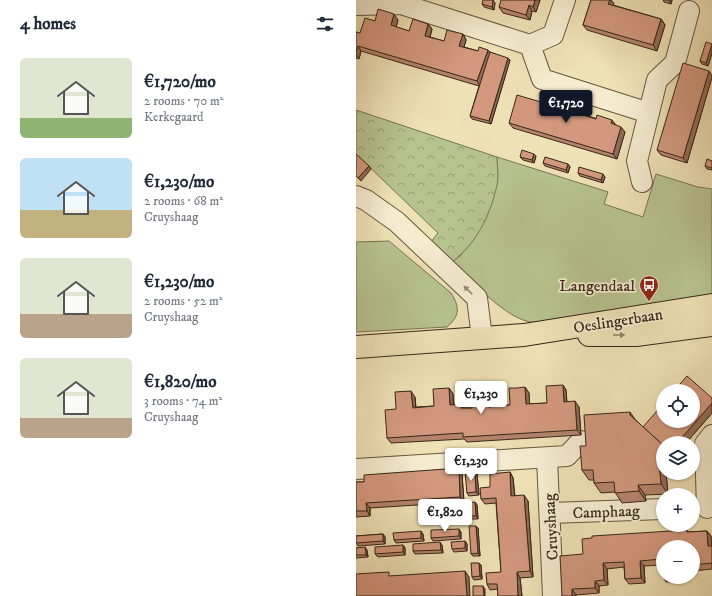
<!DOCTYPE html>
<meta charset="utf-8">
<style>
:root{--surface:#fff;--page:#f2f2f3;--text:#1f2937;--muted:#747a83;--accent:#111827}
body{margin:0;font-family:"IM FELL DW Pica",serif;background:var(--page);color:var(--text);height:100vh;display:flex;flex-direction:column;font-size:15px;white-space:nowrap}
*{box-sizing:border-box;margin:0}
p{font-size:13px;color:var(--muted)}
.icon{flex:none;width:22px;height:22px;fill:none;stroke:currentColor;stroke-width:2;stroke-linecap:round;stroke-linejoin:round}
.map{position:relative;flex:1;overflow:hidden}
.side{display:flex;flex-direction:column;background:var(--surface);width:356px}
.side>*{flex:none}
.buttons{position:absolute;left:300px;top:384px;display:grid;gap:8px}
.buttons a{display:grid;place-items:center;width:44px;height:44px;border-radius:50%;background:var(--surface);box-shadow:0 1px 3px #0004;font-size:20px}
.price{position:absolute;translate:-50% -34px;padding:0 9px;border-radius:4px;background:#fff;color:#222;font-size:13px;line-height:26px;filter:drop-shadow(0 1px 2px #0008)}
.price::after{content:'';position:absolute;left:50%;top:24px;width:12px;height:9px;margin-left:-6px;background:inherit;clip-path:polygon(0 0,100% 0,50% 100%)}
.price.selected{background:var(--accent);color:#fff}
ul{padding:0;list-style:none}
li{display:flex;align-items:center;gap:12px;height:100px;padding:0 20px}
li span{display:grid;place-items:center;flex:none;width:112px;height:80px;border-radius:6px;color:#555}
li>.icon{margin-inline-start:auto}
span .icon{width:48px;height:48px;fill:#fffc;stroke-width:1}
li b{font-size:17px}
h2{display:flex;justify-content:space-between;align-items:center;height:48px;padding:0 20px;font-size:17px}
main{display:flex;flex:1;min-height:0}
.map>svg:first-child{display:block}
</style>
<main>
<section class="side">
<h2>4 homes<svg class="icon" aria-label="filters" viewBox="0 0 24 24"><path d="M4 7h16M4 17h16"/><circle cx="9" cy="7" r="2"/><circle cx="15" cy="17" r="2"/></svg></h2>
<ul>
<li><span style="background:linear-gradient(#dfe7d0 75%,#8fb573 0)"><svg class="icon" aria-label="home" viewBox="0 0 24 24"><path d="M3 11l9-7 9 7M6 9v11h12V9"/></svg></span><div><b>€1,720/mo</b><p>2 rooms · 70 m²</p><p>Kerkegaard</p></div></li>
<li><span style="background:linear-gradient(#bfe0f5 65%,#c2b280 0)"><svg class="icon" aria-label="home" viewBox="0 0 24 24"><path d="M3 11l9-7 9 7M6 9v11h12V9"/></svg></span><div><b>€1,230/mo</b><p>2 rooms · 68 m²</p><p>Cruyshaag</p></div></li>
<li><span style="background:linear-gradient(#dfe7d0 70%,#b9a48a 0)"><svg class="icon" aria-label="home" viewBox="0 0 24 24"><path d="M3 11l9-7 9 7M6 9v11h12V9"/></svg></span><div><b>€1,230/mo</b><p>2 rooms · 52 m²</p><p>Cruyshaag</p></div></li>
<li><span style="background:linear-gradient(#dfe7d0 75%,#b9a48a 0)"><svg class="icon" aria-label="home" viewBox="0 0 24 24"><path d="M3 11l9-7 9 7M6 9v11h12V9"/></svg></span><div><b>€1,820/mo</b><p>3 rooms · 74 m²</p><p>Cruyshaag</p></div></li>
</ul>
</section>
<div class="map">
<svg width="356" height="596" viewBox="0 0 356 596">
<defs>
<pattern id="forest-crowns" width="20" height="18" patternUnits="userSpaceOnUse"><rect width="20" height="18" fill="#b7c38f"/><path d="M2 6a3 3 0 1 1 6 0M12 15a3 3 0 1 1 6 0" fill="none" stroke="#969e74"/></pattern>
</defs>
<rect width="100%" height="100%" fill="#efe1b6"/>
<filter id="stains"><feTurbulence type="fractalNoise" baseFrequency=".005" numOctaves="4"/><feColorMatrix values="0 0 0 0 .2 0 0 0 0 .09 0 0 0 0 .02 0 0 0 .5 -.17"/></filter>
<radialGradient id="worn" r=".72"><stop offset=".6" stop-color="#630" stop-opacity="0"/><stop offset="1" stop-color="#630" stop-opacity=".3"/></radialGradient>
<g fill="#b7c38f" stroke="#767554">
<path d="M141,157L252,192L248,204L287,217L300,174L342,187L356,189V298L198,323C189,322 179,324 170,321C146,314 115,280 95,263L105,255L141,183Z"/>
<path d="M33,241L95,293C104,307 104,316 91,327L0,332V242Z"/>
</g>
<path fill="url(#forest-crowns)" stroke="#767554" d="M0,110L141,157C141,166 143,176 141,185C134,216 121,243 95,263L74,243L82,233L0,154Z"/>
<g fill="none" stroke-linecap="round" stroke-linejoin="round">
<defs>
<g id="minor">
<polyline points="0,5 45,4 174,45 186,79 293,113"/>
<polyline points="174,45 197,35 209,0"/>
<polyline points="286,182 281,161 301,80 319,63 333,11"/>
<polyline points="0,196 10,200 41,222 121,298 126,338"/>
<polyline points="191,458 197,596"/>
<polyline points="0,469 211,456 225,441"/>
<polyline points="351,508 349,444 356,435"/>
<polyline points="194,513 307,509"/>
</g>
<g id="major">
<polyline points="233,335 280,335 356,325"/>
<polyline points="0,347 168,335 356,305"/>
</g>
</defs>
<use href="#minor" stroke="#645640" stroke-width="22"/>
<use href="#major" stroke="#362719" stroke-width="24"/>
<use href="#minor" stroke="#f5ecd0" stroke-width="20"/>
<use href="#major" stroke="#efe1b6" stroke-width="22"/>
</g>
<g fill="#b5836c" stroke="#362719">
<polygon points="184,0 180,12 176,11 174,20 147,13 143,7"/>
<polygon points="235,0 255,0 258,4 257,5 305,19 309,25 301,51 231,30 227,25"/>
<polygon points="307,0 316,0 315,4 308,2"/>
<polygon points="139,3 138,10 128,7 126,4"/>
<polygon points="42,20 40,27 53,31 72,24 76,29 74,37 88,41 107,34 110,40 108,47 122,51 132,50 134,52 154,60 135,124 116,119 114,116 123,86 5,51 3,59 0,58 0,32 4,33 19,21"/>
<polygon points="356,44 356,53 352,66 346,64 344,61"/>
<polygon points="353,71 356,76 356,77 331,163 305,155 301,150"/>
<polygon points="226,114 260,125 269,132 261,159 157,128 153,123"/>
<polygon points="180,156 178,163 167,160 164,157"/>
<polygon points="356,161 356,170 351,169 349,166"/>
<polygon points="187,163 212,164 214,167 212,173 189,166"/>
<polygon points="222,173 249,177 247,183 224,176"/>
<polygon points="207,385 210,390 211,402 223,407 225,435 111,442 108,439 35,443 31,438 40,409 59,397 60,407 78,406 93,388 97,394 98,405 105,404 108,408 116,408 135,395 136,406 154,405 169,387 173,393 173,404 191,403"/>
<polygon points="356,413 330,443 307,443 307,473 310,473 312,494 289,495 290,501 266,503 259,492 245,493 238,483 238,480 233,480 226,470 230,446 280,420 287,427"/>
<polygon points="103,468 106,474 108,502 14,508 14,516 0,517 0,482 8,482"/>
<polygon points="154,472 157,478 159,496 172,501 177,577 164,578 166,596 142,596 142,589 134,590 131,584 145,572 140,503 129,504 125,499 134,487"/>
<polygon points="121,474 123,495 113,496 111,493"/>
<polygon points="119,502 121,505 122,519 114,519 112,516"/>
<polygon points="122,528 124,556 117,556 115,554"/>
<polygon points="331,530 332,532 351,531 355,536 355,546 356,546 356,569 337,571 337,547 307,547 307,577 326,577 327,581 310,582 307,576 306,565 288,566 289,583 273,584 269,579 268,567 251,569 252,585 243,586 243,593 220,595 220,596 206,596 227,554"/>
<polygon points="105,532 105,539 77,541 75,538"/>
<polygon points="27,534 29,537 29,544 2,546 0,543 0,536"/>
<polygon points="67,534 68,541 40,543 38,540"/>
<polygon points="109,541 111,544 111,551 98,552 96,549"/>
<polygon points="47,545 49,548 49,555 22,557 19,554"/>
<polygon points="86,545 87,553 59,554 57,551"/>
<polygon points="0,548 11,550 12,557 0,558"/>
<polygon points="123,563 125,565 126,579 118,580 116,577"/>
</g>
<g fill="#946a58" stroke="#362719">
<polygon points="137,0 139,3 138,10 136,7"/>
<polygon points="179,0 184,0 180,12 177,7"/>
<polygon points="254,0 255,0 258,4 256,9 252,4"/>
<polygon points="313,0 316,0 315,4 313,1"/>
<polygon points="173,5 176,11 174,20 170,15"/>
<polygon points="38,14 42,20 39,31 35,25"/>
<polygon points="305,19 309,25 301,51 297,45"/>
<polygon points="72,24 76,29 73,41 69,36"/>
<polygon points="107,34 110,40 107,51 103,46"/>
<polygon points="356,44 356,53 352,66 350,63"/>
<polygon points="2,46 5,51 3,59 0,55 0,52"/>
<polygon points="132,50 136,55 125,87 121,81"/>
<polygon points="152,58 154,60 135,124 133,121"/>
<polygon points="353,71 356,76 356,77 331,163 327,158"/>
<polygon points="222,109 226,115 221,113"/>
<polygon points="256,120 260,125 255,123"/>
<polygon points="265,127 269,132 261,159 257,154"/>
<polygon points="178,154 180,156 178,163 176,160"/>
<polygon points="212,164 214,167 212,173 210,170"/>
<polygon points="13,166 15,169 5,181 2,178"/>
<polygon points="247,174 249,177 247,183 245,180"/>
<polygon points="207,385 210,390 211,407 208,402"/>
<polygon points="169,387 173,393 174,409 170,404"/>
<polygon points="93,388 97,394 98,411 94,405"/>
<polygon points="131,390 135,395 136,412 132,407"/>
<polygon points="55,391 59,397 60,413 57,408"/>
<polygon points="219,401 223,407 225,435 221,430"/>
<polygon points="356,403 356,413 330,443 321,443"/>
<polygon points="274,412 281,422 274,415"/>
<polygon points="307,446 307,473 310,473 312,494 305,484 302,452"/>
<polygon points="103,468 106,474 108,502 104,497"/>
<polygon points="119,471 121,474 123,495 120,492"/>
<polygon points="154,472 157,478 159,501 155,496"/>
<polygon points="282,485 289,495 290,501 283,491"/>
<polygon points="168,495 172,501 177,577 174,571"/>
<polygon points="119,502 121,505 122,519 120,516"/>
<polygon points="10,503 14,508 14,516 11,511"/>
<polygon points="120,526 122,528 124,556 122,553"/>
<polygon points="103,529 105,532 105,539 103,536"/>
<polygon points="65,531 67,534 68,541 65,538"/>
<polygon points="351,531 355,536 356,552 352,546"/>
<polygon points="27,534 29,537 29,544 27,541"/>
<polygon points="109,541 111,544 111,551 109,548"/>
<polygon points="84,542 86,545 87,553 85,550"/>
<polygon points="47,545 49,548 49,555 47,552"/>
<polygon points="9,547 11,550 12,557 10,555"/>
<polygon points="284,561 288,566 289,583 285,578"/>
<polygon points="123,563 125,565 126,579 124,576"/>
<polygon points="247,563 251,569 252,585 248,580"/>
<polygon points="109,571 113,577 114,596 111,596"/>
<polygon points="161,572 164,578 166,596 162,596"/>
<polygon points="239,581 243,586 243,593 239,588"/>
<polygon points="127,586 129,589 129,596 128,596"/>
<polygon points="216,589 220,595 220,596 216,596"/>
</g>
<g fill="#d3987e" stroke="#362719">
<polygon points="127,0 137,0 136,7 126,4"/>
<polygon points="145,0 179,0 177,7 173,5 170,15 143,7"/>
<polygon points="235,0 254,0 252,4 305,19 297,45 227,25"/>
<polygon points="22,9 38,14 35,25 53,31 57,19 72,24 69,36 88,41 91,30 107,34 103,46 122,51 123,47 132,50 121,81 2,46 0,52 0,32 4,33 9,18 19,21"/>
<polygon points="350,42 356,44 350,63 344,61"/>
<polygon points="134,52 152,58 133,121 114,116"/>
<polygon points="327,63 353,71 327,158 301,150"/>
<polygon points="161,95 205,108 207,104 222,109 221,113 240,119 241,115 256,120 255,123 265,127 257,154 153,123"/>
<polygon points="166,150 178,154 176,160 164,157"/>
<polygon points="0,154 13,166 2,178 0,176"/>
<polygon points="189,157 212,164 210,170 187,163"/>
<polygon points="351,159 356,161 356,168 349,166"/>
<polygon points="223,167 247,174 245,180 222,173"/>
<polygon points="331,376 356,398 356,403 321,443 307,443 307,445 287,427 307,404 307,421 337,421 337,391 318,391"/>
<polygon points="207,385 208,402 219,401 221,430 107,437 107,433 31,438 29,410 40,409 39,392 55,391 57,408 78,406 77,389 93,388 94,405 105,404 105,408 116,408 115,391 131,390 132,407 154,405 153,388 161,388 169,387 170,404 191,403 190,386"/>
<polygon points="274,412 274,415 307,445 307,446 302,452 305,484 282,485 283,491 259,493 258,482 238,483 237,470 226,470 224,446 230,446 228,415"/>
<polygon points="103,468 104,497 10,503 11,511 0,511 0,482 8,482 8,475"/>
<polygon points="119,471 120,492 111,493 109,472"/>
<polygon points="154,472 155,496 168,495 174,571 161,572 162,596 142,596 141,584 131,584 130,573 145,572 140,498 125,499 124,488 134,487 134,474"/>
<polygon points="119,502 120,516 112,516 111,503"/>
<polygon points="113,526 120,526 122,553 115,554"/>
<polygon points="103,529 103,536 75,538 75,530"/>
<polygon points="331,530 331,532 351,531 352,546 356,546 356,563 337,565 337,547 307,547 307,576 306,559 284,561 285,578 269,579 268,562 247,563 248,580 239,581 239,588 216,589 216,596 206,596 204,556 227,554 226,539 236,538 236,536"/>
<polygon points="65,531 65,538 38,540 37,533"/>
<polygon points="27,534 27,541 0,543 0,536"/>
<polygon points="109,541 109,548 96,549 95,542"/>
<polygon points="84,542 85,550 57,551 57,544"/>
<polygon points="47,545 47,552 19,554 19,547"/>
<polygon points="9,547 10,555 0,555 0,548"/>
<polygon points="115,563 123,563 124,576 116,577"/>
<polygon points="109,571 111,596 0,596 0,574 33,572 33,576"/>
<polygon points="117,586 127,586 128,596 117,596"/>
</g>
<defs><path id="oneway-solid" d="M-6-.8H1V-3.2L6.5 0L1 3.2V.8H-6Z"/></defs>
<use fill="#968a74" href="#oneway-solid" transform="translate(112 290) rotate(-136)"/>
<use fill="#928468" href="#oneway-solid" transform="translate(263 335)"/>
<defs>
<symbol id="bus-pin" viewBox="-11 -11 22 30"><path d="M0 17L-7.5 6A9.5 9.5 0 1 1 7.5 6Z" fill="#8f2418" stroke="#f5ecd0"/><path d="M-5-6H5V4H4V6H2V4H-2V6H-4V4H-5ZM-3.5-4V0h7V-4ZM-3.5 1.2v1.5H-2V1.2ZM2 1.2v1.5H3.5V1.2Z" fill="#fff"/></symbol>
</defs>
<g fill-rule="evenodd">
<use href="#bus-pin" x="282" y="274" width="22" height="30"/>
</g>
<g text-anchor="middle" stroke-width="3.5" stroke-linejoin="round" paint-order="stroke">
<g font-size="16" fill="#362719" stroke="#f5ecd0" text-anchor="end">
<text x="279" y="291">Langendaal</text>
</g>
<g font-size="16" fill="#362719" stroke="#f5ecd0">
<text transform="translate(262 320) rotate(-9)" y="6">Oeslingerbaan</text>
<text transform="translate(250 511) rotate(-2)" y="6">Camphaag</text>
<text transform="translate(194 527) rotate(-93)" y="6">Cruyshaag</text>
</g>
</g>
<rect width="100%" height="100%" filter="url(#stains)"/>
<rect width="100%" height="100%" fill="url(#worn)"/>
</svg>
<div class="buttons">
<a><svg class="icon" aria-label="locate" viewBox="0 0 24 24"><circle cx="12" cy="12" r="6"/><path d="M12 2v4M12 18v4M2 12h4M18 12h4"/></svg></a>
<a><svg class="icon" aria-label="layers" viewBox="0 0 24 24"><path d="M12 4l9 5-9 5-9-5zM3 14l9 5 9-5"/></svg></a>
<a>+</a>
<a>−</a>
</div>
<b class="price selected" style="left:210px;top:124px">€1,720</b>
<b class="price" style="left:125px;top:415px">€1,230</b>
<b class="price" style="left:115px;top:482px">€1,230</b>
<b class="price" style="left:89px;top:533px">€1,820</b>
</div>
</main>
